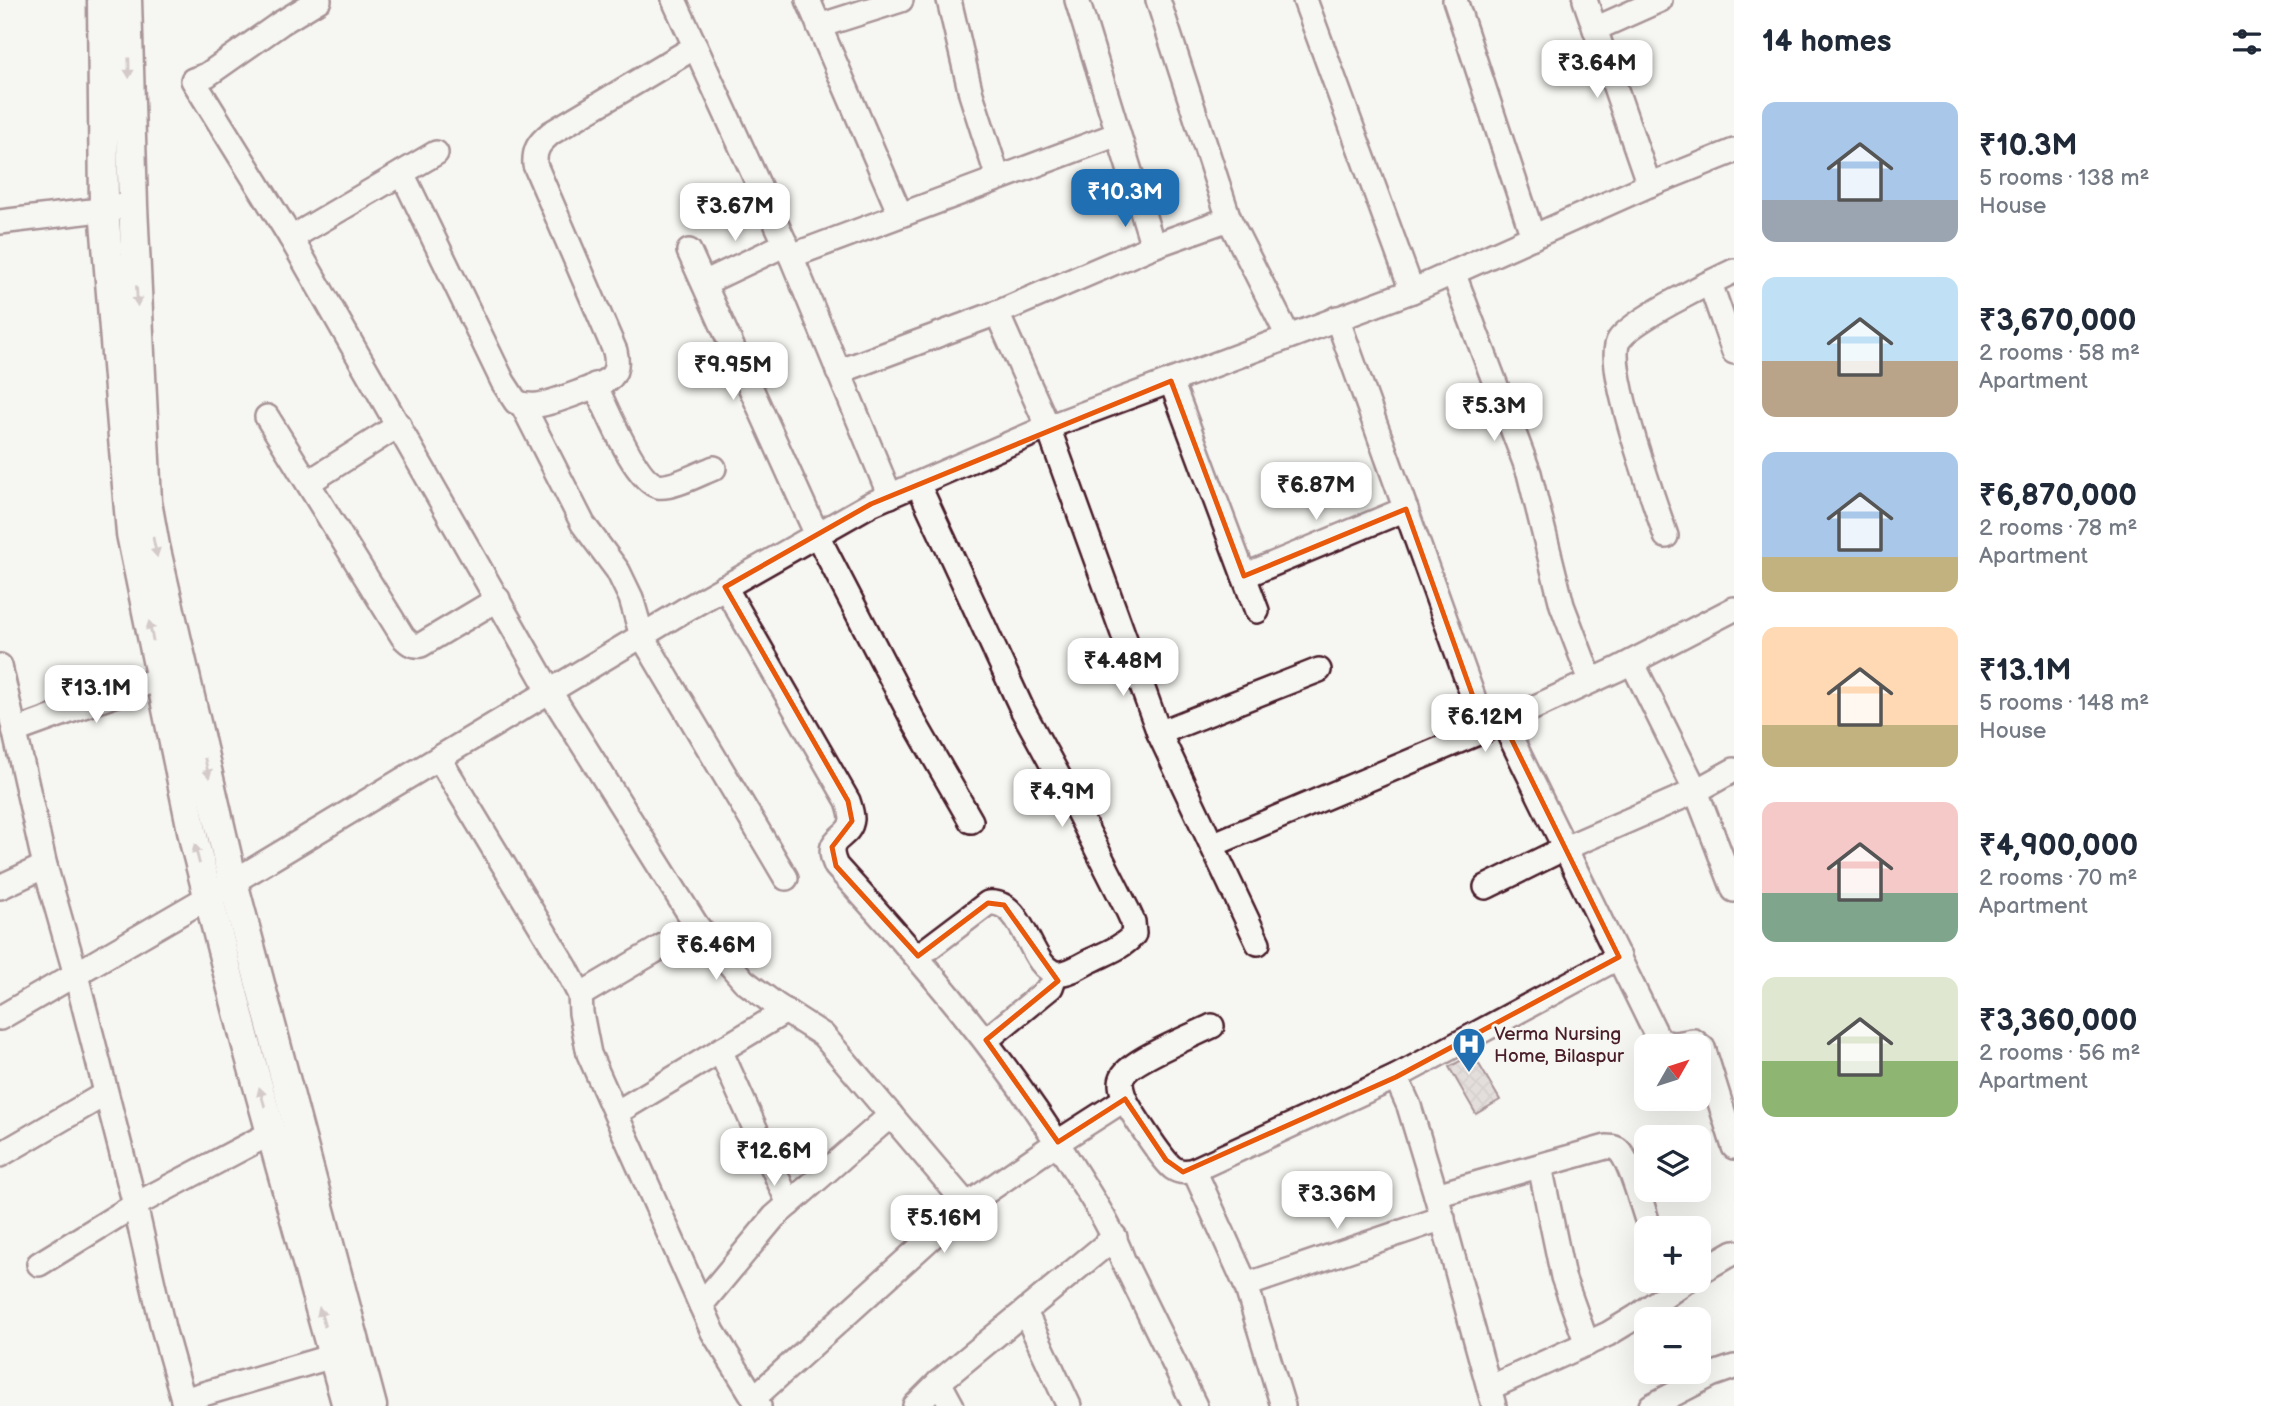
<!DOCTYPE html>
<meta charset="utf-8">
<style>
:root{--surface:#fff;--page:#f2f2f3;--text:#1f2937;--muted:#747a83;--accent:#1f6fb2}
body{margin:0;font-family:"Balsamiq Sans",sans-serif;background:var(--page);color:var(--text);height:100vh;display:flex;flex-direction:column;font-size:26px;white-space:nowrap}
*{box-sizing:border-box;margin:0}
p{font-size:23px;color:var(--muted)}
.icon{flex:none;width:38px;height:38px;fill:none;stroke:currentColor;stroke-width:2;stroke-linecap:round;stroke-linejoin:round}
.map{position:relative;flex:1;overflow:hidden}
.drawer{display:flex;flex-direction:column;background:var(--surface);width:560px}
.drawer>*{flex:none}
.needle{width:46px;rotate:51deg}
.fabs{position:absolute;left:1634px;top:1034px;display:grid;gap:14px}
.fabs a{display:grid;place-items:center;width:77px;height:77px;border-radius:14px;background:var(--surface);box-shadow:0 7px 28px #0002;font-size:35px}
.price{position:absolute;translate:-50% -60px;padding:0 16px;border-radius:14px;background:#fff;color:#222;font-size:23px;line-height:46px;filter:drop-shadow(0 2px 4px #0008)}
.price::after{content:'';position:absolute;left:50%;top:42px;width:21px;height:16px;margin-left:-10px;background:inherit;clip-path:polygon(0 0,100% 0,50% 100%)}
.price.active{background:var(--accent);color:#fff}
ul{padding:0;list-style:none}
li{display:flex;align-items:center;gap:21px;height:175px;padding:0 28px}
li span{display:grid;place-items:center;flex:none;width:196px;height:140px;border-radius:14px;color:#555}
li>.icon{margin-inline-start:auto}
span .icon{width:84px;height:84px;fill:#fffc;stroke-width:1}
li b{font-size:30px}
h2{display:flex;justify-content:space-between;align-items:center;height:84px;padding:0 28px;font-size:30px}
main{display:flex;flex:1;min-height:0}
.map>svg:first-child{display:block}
</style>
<main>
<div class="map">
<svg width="1734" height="1406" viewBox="0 0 1734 1406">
<defs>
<pattern id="building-cross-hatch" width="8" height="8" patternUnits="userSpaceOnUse" patternTransform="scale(1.75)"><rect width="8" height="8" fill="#ccc1c0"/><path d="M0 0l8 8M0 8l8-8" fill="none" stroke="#b1a5a5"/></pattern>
</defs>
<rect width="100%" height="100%" fill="#f6f6f2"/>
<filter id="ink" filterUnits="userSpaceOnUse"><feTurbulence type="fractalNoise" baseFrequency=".0143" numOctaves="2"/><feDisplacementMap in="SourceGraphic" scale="14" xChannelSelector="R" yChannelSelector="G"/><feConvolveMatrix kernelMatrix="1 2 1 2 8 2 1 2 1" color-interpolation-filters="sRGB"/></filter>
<g filter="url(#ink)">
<polygon fill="url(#building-cross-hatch)" stroke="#4a1f2b" stroke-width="2" points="1473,1054 1500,1100 1476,1114 1449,1067"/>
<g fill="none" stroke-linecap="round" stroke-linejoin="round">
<defs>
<g id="minor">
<polyline points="319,0 281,23 207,75 193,80 291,238 550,692 697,926 744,981 776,1005 823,1035 967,1205"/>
<polyline points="674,0 791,256 890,496"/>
<polyline points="808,0 900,214"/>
<polyline points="949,0 971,94 998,178"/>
<polyline points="1077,0 1153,246 1229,219 1288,336"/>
<polyline points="1158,0 1229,219"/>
<polyline points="1305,0 1412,291"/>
<polyline points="1455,0 1533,237"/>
<polyline points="1585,0 1649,185"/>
<polyline points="819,26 901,0"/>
<polyline points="1595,29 1660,0"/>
<path d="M402,173L503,382L516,402C523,405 530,406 538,405C551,403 601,386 611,377C618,370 617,360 615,351L535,165C534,149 539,143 551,133L695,47"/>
<polyline points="0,222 133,206"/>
<polyline points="291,238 436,153"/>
<polyline points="1153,246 997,313 1048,427 1159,733 1258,943"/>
<polyline points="689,251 817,535 913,720 971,821"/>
<polyline points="791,256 1118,134"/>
<polyline points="1453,272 1529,473 1562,605 1591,681"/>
<polyline points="704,283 786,244"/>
<polyline points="1710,283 1734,352"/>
<polyline points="1337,318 1485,730"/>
<polyline points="838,372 997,313"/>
<polyline points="1171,381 1257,611"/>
<path d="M595,385C606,407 635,481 658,486C671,489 701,473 714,468"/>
<polyline points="522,404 583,524 618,571 631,598 642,636 786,878"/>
<path d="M267,417L403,637C409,643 412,646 421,645L498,599"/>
<polyline points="309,482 399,425"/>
<path d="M1666,536C1656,506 1603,362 1619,340C1632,320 1710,282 1734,271"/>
<polyline points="1244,576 1406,509"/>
<path d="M725,587L848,801C850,807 852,813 852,819C850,841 822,835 836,866C923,962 1008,1060 1075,1171C1093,1200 1112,1228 1123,1260L1195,1406"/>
<polyline points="1632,662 1696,791 1734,890"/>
<polyline points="0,666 45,866 76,975 135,1205 163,1328 185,1406"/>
<path d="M1503,722L1656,1034C1666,1049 1679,1043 1694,1041L1703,1048L1734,1147"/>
<polyline points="15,731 161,678"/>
<polyline points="1159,733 1319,670"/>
<polyline points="439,758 566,968 580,995 581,1013 589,1054 713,1332 759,1406"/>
<polyline points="1212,845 1485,730 1618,669 1734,609"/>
<polyline points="0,887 45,866"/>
<polyline points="1486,887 1565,848 1696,791 1734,770"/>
<path d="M918,956L988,903C1026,899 1028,968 1057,973C1068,975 1083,964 1092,960C1106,953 1124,947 1134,934L1133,922L1128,911L1078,812L1023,711L918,484"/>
<polyline points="580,995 697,926"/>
<polyline points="0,1018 208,897 683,611 871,504 1048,427 1412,291 1649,185 1734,151"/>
<path d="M1212,1026C1194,1035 1131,1060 1123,1076C1119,1083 1122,1090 1124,1097C1129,1109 1163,1161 1173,1168C1180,1173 1187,1172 1194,1170L1396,1077L1619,957"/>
<polyline points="986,1040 1051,987 1056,973"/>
<polyline points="720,1050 789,1204"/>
<polyline points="1396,1077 1409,1106 1436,1195 1494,1406"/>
<polyline points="616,1113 786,1011"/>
<polyline points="0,1155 105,1094"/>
<polyline points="1540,1166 1563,1277 1587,1344"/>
<polyline points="1194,1170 1246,1285 1283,1406"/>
<path d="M1436,1195L1606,1147C1612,1147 1613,1147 1617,1149C1629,1157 1641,1202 1646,1217"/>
<polyline points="39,1264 135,1205 271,1133"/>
<polyline points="1699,1272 1734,1252"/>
<polyline points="1246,1285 1443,1218"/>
<polyline points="701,1305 774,1217 891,1115"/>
<polyline points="1025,1312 1069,1406"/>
<polyline points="939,1382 952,1406"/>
<polyline points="1489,1388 1608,1334 1636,1317 1686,1281"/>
<polyline points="754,1398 967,1205 1058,1142 1125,1099"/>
<polyline points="183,1400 333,1356"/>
<polyline points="915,1406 939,1382 1115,1237"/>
<polyline points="1651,1406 1711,1375 1734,1367"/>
</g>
<g id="major">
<polyline points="102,0 104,209 131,534 195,845 245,1039 347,1406"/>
<polyline points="127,0 133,206 147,502 155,546 233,882 372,1406"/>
</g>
</defs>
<use href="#minor" stroke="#4a1f2b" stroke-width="28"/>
<use href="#major" stroke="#4a1f2b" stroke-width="33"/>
<use href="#minor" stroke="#f6f6f2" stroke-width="23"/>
<use href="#major" stroke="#f6f6f2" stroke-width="28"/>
</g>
<defs><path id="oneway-solid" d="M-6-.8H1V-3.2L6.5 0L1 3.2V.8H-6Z" transform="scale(1.75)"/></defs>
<g fill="#a99598">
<use href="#oneway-solid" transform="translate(129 68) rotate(89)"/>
<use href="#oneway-solid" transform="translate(137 296) rotate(87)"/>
<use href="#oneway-solid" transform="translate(155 547) rotate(78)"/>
<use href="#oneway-solid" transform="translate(151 631) rotate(-102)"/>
<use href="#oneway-solid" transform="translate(207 768) rotate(77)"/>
<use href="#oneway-solid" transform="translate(197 854) rotate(-104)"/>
<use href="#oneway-solid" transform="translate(262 1097) rotate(-106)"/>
<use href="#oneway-solid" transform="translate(322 1317) rotate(-106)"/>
</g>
</g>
<path d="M0 0H1734V1406H0ZM1171,381L1244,576L1406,509L1485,730L1503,722L1619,957L1396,1077L1183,1172L1166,1160L1125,1099L1058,1142L986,1040L1058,981L1004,905L988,903L918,956L836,866L832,847L852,821L848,801L725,587L871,504Z" fill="#f6f6f2" fill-opacity=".55" fill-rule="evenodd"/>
<path fill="none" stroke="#e8590c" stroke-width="5" stroke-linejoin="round" d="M1171,381L1244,576L1406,509L1485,730L1503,722L1619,957L1396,1077L1183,1172L1166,1160L1125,1099L1058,1142L986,1040L1058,981L1004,905L988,903L918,956L836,866L832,847L852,821L848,801L725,587L871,504Z"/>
<defs>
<symbol id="hospital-pin" viewBox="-11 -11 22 30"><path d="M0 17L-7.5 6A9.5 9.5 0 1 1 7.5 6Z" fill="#1f6fb2" stroke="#f6f6f2"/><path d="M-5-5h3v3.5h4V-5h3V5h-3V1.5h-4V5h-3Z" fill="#fff"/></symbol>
</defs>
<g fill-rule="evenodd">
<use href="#hospital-pin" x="1450" y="1025" width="38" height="52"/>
</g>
<g text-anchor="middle" stroke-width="6" stroke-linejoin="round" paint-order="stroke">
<g font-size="19" fill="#4a1f2b" stroke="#f6f6f2" text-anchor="start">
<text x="1494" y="1040">Verma Nursing<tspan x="1494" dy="22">Home, Bilaspur</tspan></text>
</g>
</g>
</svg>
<div class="fabs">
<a><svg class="needle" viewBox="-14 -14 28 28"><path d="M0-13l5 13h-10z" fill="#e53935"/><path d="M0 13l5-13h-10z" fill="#747a83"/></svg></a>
<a><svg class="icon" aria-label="layers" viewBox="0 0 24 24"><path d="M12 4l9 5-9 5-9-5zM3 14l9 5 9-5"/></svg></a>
<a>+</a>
<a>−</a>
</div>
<b class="price" style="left:1597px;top:100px">₹3.64M</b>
<b class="price active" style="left:1125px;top:229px">₹10.3M</b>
<b class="price" style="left:735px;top:243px">₹3.67M</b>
<b class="price" style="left:733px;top:402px">₹9.95M</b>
<b class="price" style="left:1494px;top:443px">₹5.3M</b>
<b class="price" style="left:1316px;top:522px">₹6.87M</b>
<b class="price" style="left:1123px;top:698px">₹4.48M</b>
<b class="price" style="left:96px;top:725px">₹13.1M</b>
<b class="price" style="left:1485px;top:754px">₹6.12M</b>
<b class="price" style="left:1062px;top:829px">₹4.9M</b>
<b class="price" style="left:716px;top:982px">₹6.46M</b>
<b class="price" style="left:774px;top:1188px">₹12.6M</b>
<b class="price" style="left:1337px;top:1231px">₹3.36M</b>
<b class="price" style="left:944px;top:1255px">₹5.16M</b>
</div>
<section class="drawer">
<h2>14 homes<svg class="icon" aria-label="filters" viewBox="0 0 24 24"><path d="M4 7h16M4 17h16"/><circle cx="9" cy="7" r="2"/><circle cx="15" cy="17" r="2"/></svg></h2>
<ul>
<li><span style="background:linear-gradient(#a9c7e8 70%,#9aa5b1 0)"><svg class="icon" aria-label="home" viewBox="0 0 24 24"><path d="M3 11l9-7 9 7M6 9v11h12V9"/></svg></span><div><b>₹10.3M</b><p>5 rooms · 138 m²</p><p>House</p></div></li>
<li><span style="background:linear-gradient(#bfe0f5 60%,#b9a48a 0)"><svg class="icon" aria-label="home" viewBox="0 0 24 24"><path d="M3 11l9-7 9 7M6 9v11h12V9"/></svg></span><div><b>₹3,670,000</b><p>2 rooms · 58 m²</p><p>Apartment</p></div></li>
<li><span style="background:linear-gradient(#a9c7e8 75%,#c2b280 0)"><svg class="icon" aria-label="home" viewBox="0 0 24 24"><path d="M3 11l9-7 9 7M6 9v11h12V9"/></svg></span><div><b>₹6,870,000</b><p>2 rooms · 78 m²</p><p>Apartment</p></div></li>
<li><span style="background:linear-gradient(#ffd9b3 70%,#c2b280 0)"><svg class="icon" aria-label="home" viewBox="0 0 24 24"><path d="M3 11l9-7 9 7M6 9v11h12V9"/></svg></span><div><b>₹13.1M</b><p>5 rooms · 148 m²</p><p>House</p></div></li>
<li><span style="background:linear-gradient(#f6c9c9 65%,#7fa58c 0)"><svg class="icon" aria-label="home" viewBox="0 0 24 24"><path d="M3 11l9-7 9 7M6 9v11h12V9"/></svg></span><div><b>₹4,900,000</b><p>2 rooms · 70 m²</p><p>Apartment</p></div></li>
<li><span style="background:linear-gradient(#dfe7d0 60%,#8fb573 0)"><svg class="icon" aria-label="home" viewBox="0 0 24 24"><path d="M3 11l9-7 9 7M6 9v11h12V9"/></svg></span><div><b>₹3,360,000</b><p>2 rooms · 56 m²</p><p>Apartment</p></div></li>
</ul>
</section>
</main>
